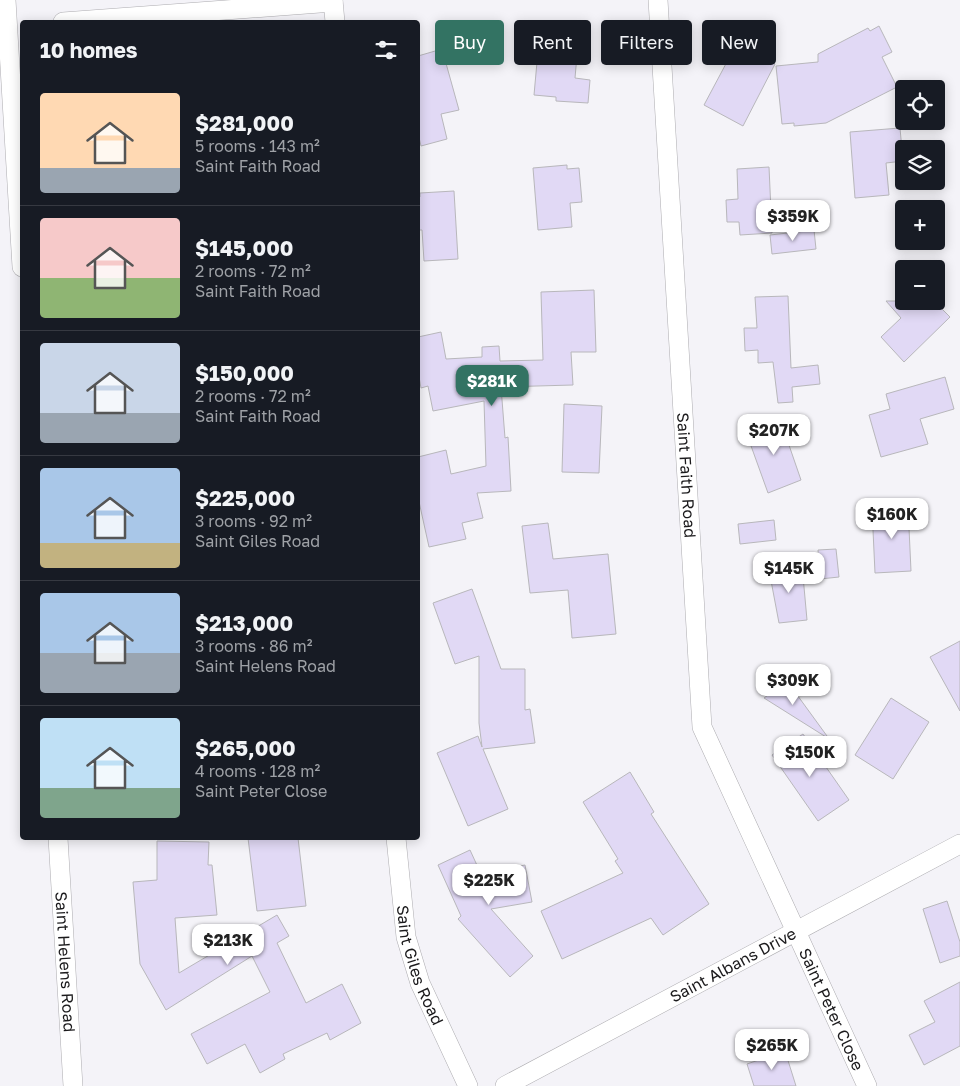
<!DOCTYPE html>
<meta charset="utf-8">
<style>
:root{--surface:#171b24;--page:#20242c;--text:#f1f3f6;--muted:#9ea1a6;--line:#363941;--accent:#337363}
body{margin:0;font-family:"Golos Text",sans-serif;background:var(--page);color:var(--text);height:100vh;display:flex;flex-direction:column;font-size:19px;white-space:nowrap}
*{box-sizing:border-box;margin:0}
p{font-size:16px;color:var(--muted)}
.icon{flex:none;width:28px;height:28px;fill:none;stroke:currentColor;stroke-width:2;stroke-linecap:round;stroke-linejoin:round}
.map{position:relative;flex:1;overflow:hidden}
.panel{position:absolute;left:20px;top:20px;width:400px;height:820px;display:flex;flex-direction:column;background:var(--surface);border-radius:5px;box-shadow:0 2px 12px #0003}
.panel>*{flex:none}
.banner{position:absolute;left:435px;top:20px;width:450px;height:45px;display:flex;gap:10px}
.controls{position:absolute;left:895px;top:80px;display:grid;gap:10px}
.controls a{display:grid;place-items:center;width:50px;height:50px;border-radius:5px;background:var(--surface);box-shadow:0 2px 12px #0003;font-size:25px}
.price{position:absolute;translate:-50% -42px;padding:0 11px;border-radius:10px;background:#fff;color:#222;font-size:16px;line-height:32px;filter:drop-shadow(0 1px 2px #0008)}
.price::after{content:'';position:absolute;left:50%;top:30px;width:15px;height:11px;margin-left:-8px;background:inherit;clip-path:polygon(0 0,100% 0,50% 100%)}
.price.current{background:var(--accent);color:#fff}
ul{padding:0;list-style:none}
li{display:flex;align-items:center;gap:15px;height:125px;padding:0 20px}
li+li{border-top:1px solid var(--line)}
li span{display:grid;place-items:center;flex:none;width:140px;height:100px;border-radius:5px;color:#555}
li>.icon{margin-inline-start:auto}
span .icon{width:60px;height:60px;fill:#fffc;stroke-width:1}
li b{font-size:21px}
h2{display:flex;justify-content:space-between;align-items:center;height:60px;padding:0 20px;font-size:21px}
.pill{padding:0 18px;border-radius:5px;background:var(--surface);box-shadow:0 2px 12px #0003;font-size:18px;line-height:45px}
.pill.current{background:var(--accent);color:#fff}
.map>svg:first-child{display:block}
</style>
<div class="map">
<svg width="960" height="1086" viewBox="0 0 960 1086">
<rect width="100%" height="100%" fill="#f4f3f8"/>
<g fill="#e1d9f5" stroke="#b8b7bb">
<polygon points="879,26 892,52 882,57 897,87 826,123 794,126 794,123 782,124 776,66 818,62 818,54 868,28 870,31"/>
<polygon points="539,40 578,44 575,78 590,80 588,103 556,101 556,97 534,95"/>
<polygon points="737,43 775,64 743,126 704,105"/>
<polygon points="442,49 459,110 441,114 447,139 421,146 418,133 418,56"/>
<polygon points="900,128 903,161 886,163 889,195 855,198 850,132"/>
<polygon points="567,165 567,169 579,168 582,202 570,203 572,227 538,230 533,168"/>
<polygon points="769,167 772,233 740,235 739,222 727,222 726,200 738,199 737,169"/>
<polygon points="454,191 458,259 424,261 422,230 418,230 418,198 420,197 420,193"/>
<polygon points="814,230 816,249 772,254 770,235"/>
<polygon points="594,290 596,352 571,352 573,385 501,387 505,438 508,437 511,491 477,493 483,518 462,523 466,539 429,547 418,497 418,457 446,450 451,474 486,466 484,401 433,411 428,386 421,388 418,371 418,337 441,332 446,359 482,357 482,347 499,346 500,361 543,360 541,292"/>
<polygon points="788,296 791,368 818,365 820,384 792,387 793,402 778,403 773,362 758,363 758,350 745,351 744,328 757,328 755,297"/>
<polygon points="886,301 934,301 950,317 904,362 881,337 901,318"/>
<polygon points="945,377 954,409 920,419 928,444 881,457 869,415 890,409 886,394"/>
<polygon points="564,404 602,406 599,473 562,472"/>
<polygon points="780,419 801,480 768,493 746,432"/>
<polygon points="908,507 911,571 875,573 872,509"/>
<polygon points="774,520 776,540 740,544 738,524"/>
<polygon points="548,523 553,559 608,554 616,634 572,638 568,590 530,593 522,526"/>
<polygon points="836,549 839,577 820,579 818,550"/>
<polygon points="802,565 807,620 779,623 769,570"/>
<polygon points="472,589 501,669 525,669 525,710 530,709 535,743 483,749 508,809 468,826 437,753 478,736 482,747 479,723 479,656 455,664 433,603"/>
<polygon points="960,641 960,711 930,657"/>
<polygon points="787,681 827,736 826,737 764,698"/>
<polygon points="891,698 929,722 893,779 855,755"/>
<polygon points="803,734 849,800 818,821 772,755"/>
<polygon points="630,772 654,812 651,814 709,904 663,935 651,918 562,959 541,911 623,873 615,861 618,859 583,802"/>
<polygon points="248,838 298,838 306,906 257,911"/>
<polygon points="157,841 209,842 208,865 212,865 217,915 175,918 179,973 277,915 289,936 277,943 306,1003 342,984 361,1023 330,1040 327,1033 283,1054 285,1059 260,1073 245,1044 207,1064 191,1034 270,992 252,956 166,1010 140,964 133,882 157,880"/>
<polygon points="470,850 481,874 525,865 532,902 491,909 533,956 510,977 458,919 461,916 438,865"/>
<polygon points="947,901 960,942 960,956 940,963 923,909"/>
<polygon points="960,982 960,1046 924,1065 909,1035 935,1022 924,1001"/>
<polygon points="785,1051 796,1086 754,1086 747,1064"/>
</g>
<g fill="none" stroke-linecap="round" stroke-linejoin="round">
<defs>
<g id="street">
<polyline points="6,0 22,267"/>
<polyline points="333,0 335,22"/>
<path id="s1" d="M658,0L702,727L867,1086"/>
<polyline points="63,22 333,2"/>
<path id="s2" d="M58,838L73,1086"/>
<path id="s3" d="M396,838L406,937L420,983L468,1086"/>
<path id="s4" d="M505,1086L960,844"/>
</g>
</defs>
<use href="#street" stroke="#adacb0" stroke-width="20"/>
<use href="#street" stroke="#fff" stroke-width="19"/>
</g>
<g text-anchor="middle" stroke-width="4" stroke-linejoin="round" paint-order="stroke">
<g font-size="16" fill="#1b1a1c" stroke="#f4f3f8">
<text dy="6" stroke="none"><textPath href="#s1" startOffset="476">Saint Faith Road</textPath></text>
<text dy="6" stroke="none"><textPath href="#s2" startOffset="124">Saint Helens Road</textPath></text>
<text dy="6" stroke="none"><textPath href="#s3" startOffset="130">Saint Giles Road</textPath></text>
<text dy="6" stroke="none"><textPath href="#s4" startOffset="258">Saint Albans Drive</textPath></text>
<text dy="6" stroke="none"><textPath href="#s1" startOffset="1039">Saint Peter Close</textPath></text>
</g>
</g>
</svg>
<div class="controls">
<a><svg class="icon" aria-label="locate" viewBox="0 0 24 24"><circle cx="12" cy="12" r="6"/><path d="M12 2v4M12 18v4M2 12h4M18 12h4"/></svg></a>
<a><svg class="icon" aria-label="layers" viewBox="0 0 24 24"><path d="M12 4l9 5-9 5-9-5zM3 14l9 5 9-5"/></svg></a>
<a>+</a>
<a>−</a>
</div>
<b class="price" style="left:793px;top:242px">$359K</b>
<b class="price current" style="left:492px;top:407px">$281K</b>
<b class="price" style="left:774px;top:456px">$207K</b>
<b class="price" style="left:892px;top:540px">$160K</b>
<b class="price" style="left:789px;top:594px">$145K</b>
<b class="price" style="left:793px;top:706px">$309K</b>
<b class="price" style="left:810px;top:778px">$150K</b>
<b class="price" style="left:489px;top:906px">$225K</b>
<b class="price" style="left:228px;top:966px">$213K</b>
<b class="price" style="left:772px;top:1071px">$265K</b>
<div class="banner">
<a class="pill current">Buy</a>
<a class="pill">Rent</a>
<a class="pill">Filters</a>
<a class="pill">New</a>
</div>
<section class="panel">
<h2>10 homes<svg class="icon" aria-label="filters" viewBox="0 0 24 24"><path d="M4 7h16M4 17h16"/><circle cx="9" cy="7" r="2"/><circle cx="15" cy="17" r="2"/></svg></h2>
<ul>
<li><span style="background:linear-gradient(#ffd9b3 75%,#9aa5b1 0)"><svg class="icon" aria-label="home" viewBox="0 0 24 24"><path d="M3 11l9-7 9 7M6 9v11h12V9"/></svg></span><div><b>$281,000</b><p>5 rooms · 143 m²</p><p>Saint Faith Road</p></div></li>
<li><span style="background:linear-gradient(#f6c9c9 60%,#8fb573 0)"><svg class="icon" aria-label="home" viewBox="0 0 24 24"><path d="M3 11l9-7 9 7M6 9v11h12V9"/></svg></span><div><b>$145,000</b><p>2 rooms · 72 m²</p><p>Saint Faith Road</p></div></li>
<li><span style="background:linear-gradient(#c9d6e8 70%,#9aa5b1 0)"><svg class="icon" aria-label="home" viewBox="0 0 24 24"><path d="M3 11l9-7 9 7M6 9v11h12V9"/></svg></span><div><b>$150,000</b><p>2 rooms · 72 m²</p><p>Saint Faith Road</p></div></li>
<li><span style="background:linear-gradient(#a9c7e8 75%,#c2b280 0)"><svg class="icon" aria-label="home" viewBox="0 0 24 24"><path d="M3 11l9-7 9 7M6 9v11h12V9"/></svg></span><div><b>$225,000</b><p>3 rooms · 92 m²</p><p>Saint Giles Road</p></div></li>
<li><span style="background:linear-gradient(#a9c7e8 60%,#9aa5b1 0)"><svg class="icon" aria-label="home" viewBox="0 0 24 24"><path d="M3 11l9-7 9 7M6 9v11h12V9"/></svg></span><div><b>$213,000</b><p>3 rooms · 86 m²</p><p>Saint Helens Road</p></div></li>
<li><span style="background:linear-gradient(#bfe0f5 70%,#7fa58c 0)"><svg class="icon" aria-label="home" viewBox="0 0 24 24"><path d="M3 11l9-7 9 7M6 9v11h12V9"/></svg></span><div><b>$265,000</b><p>4 rooms · 128 m²</p><p>Saint Peter Close</p></div></li>
</ul>
</section>
</div>
